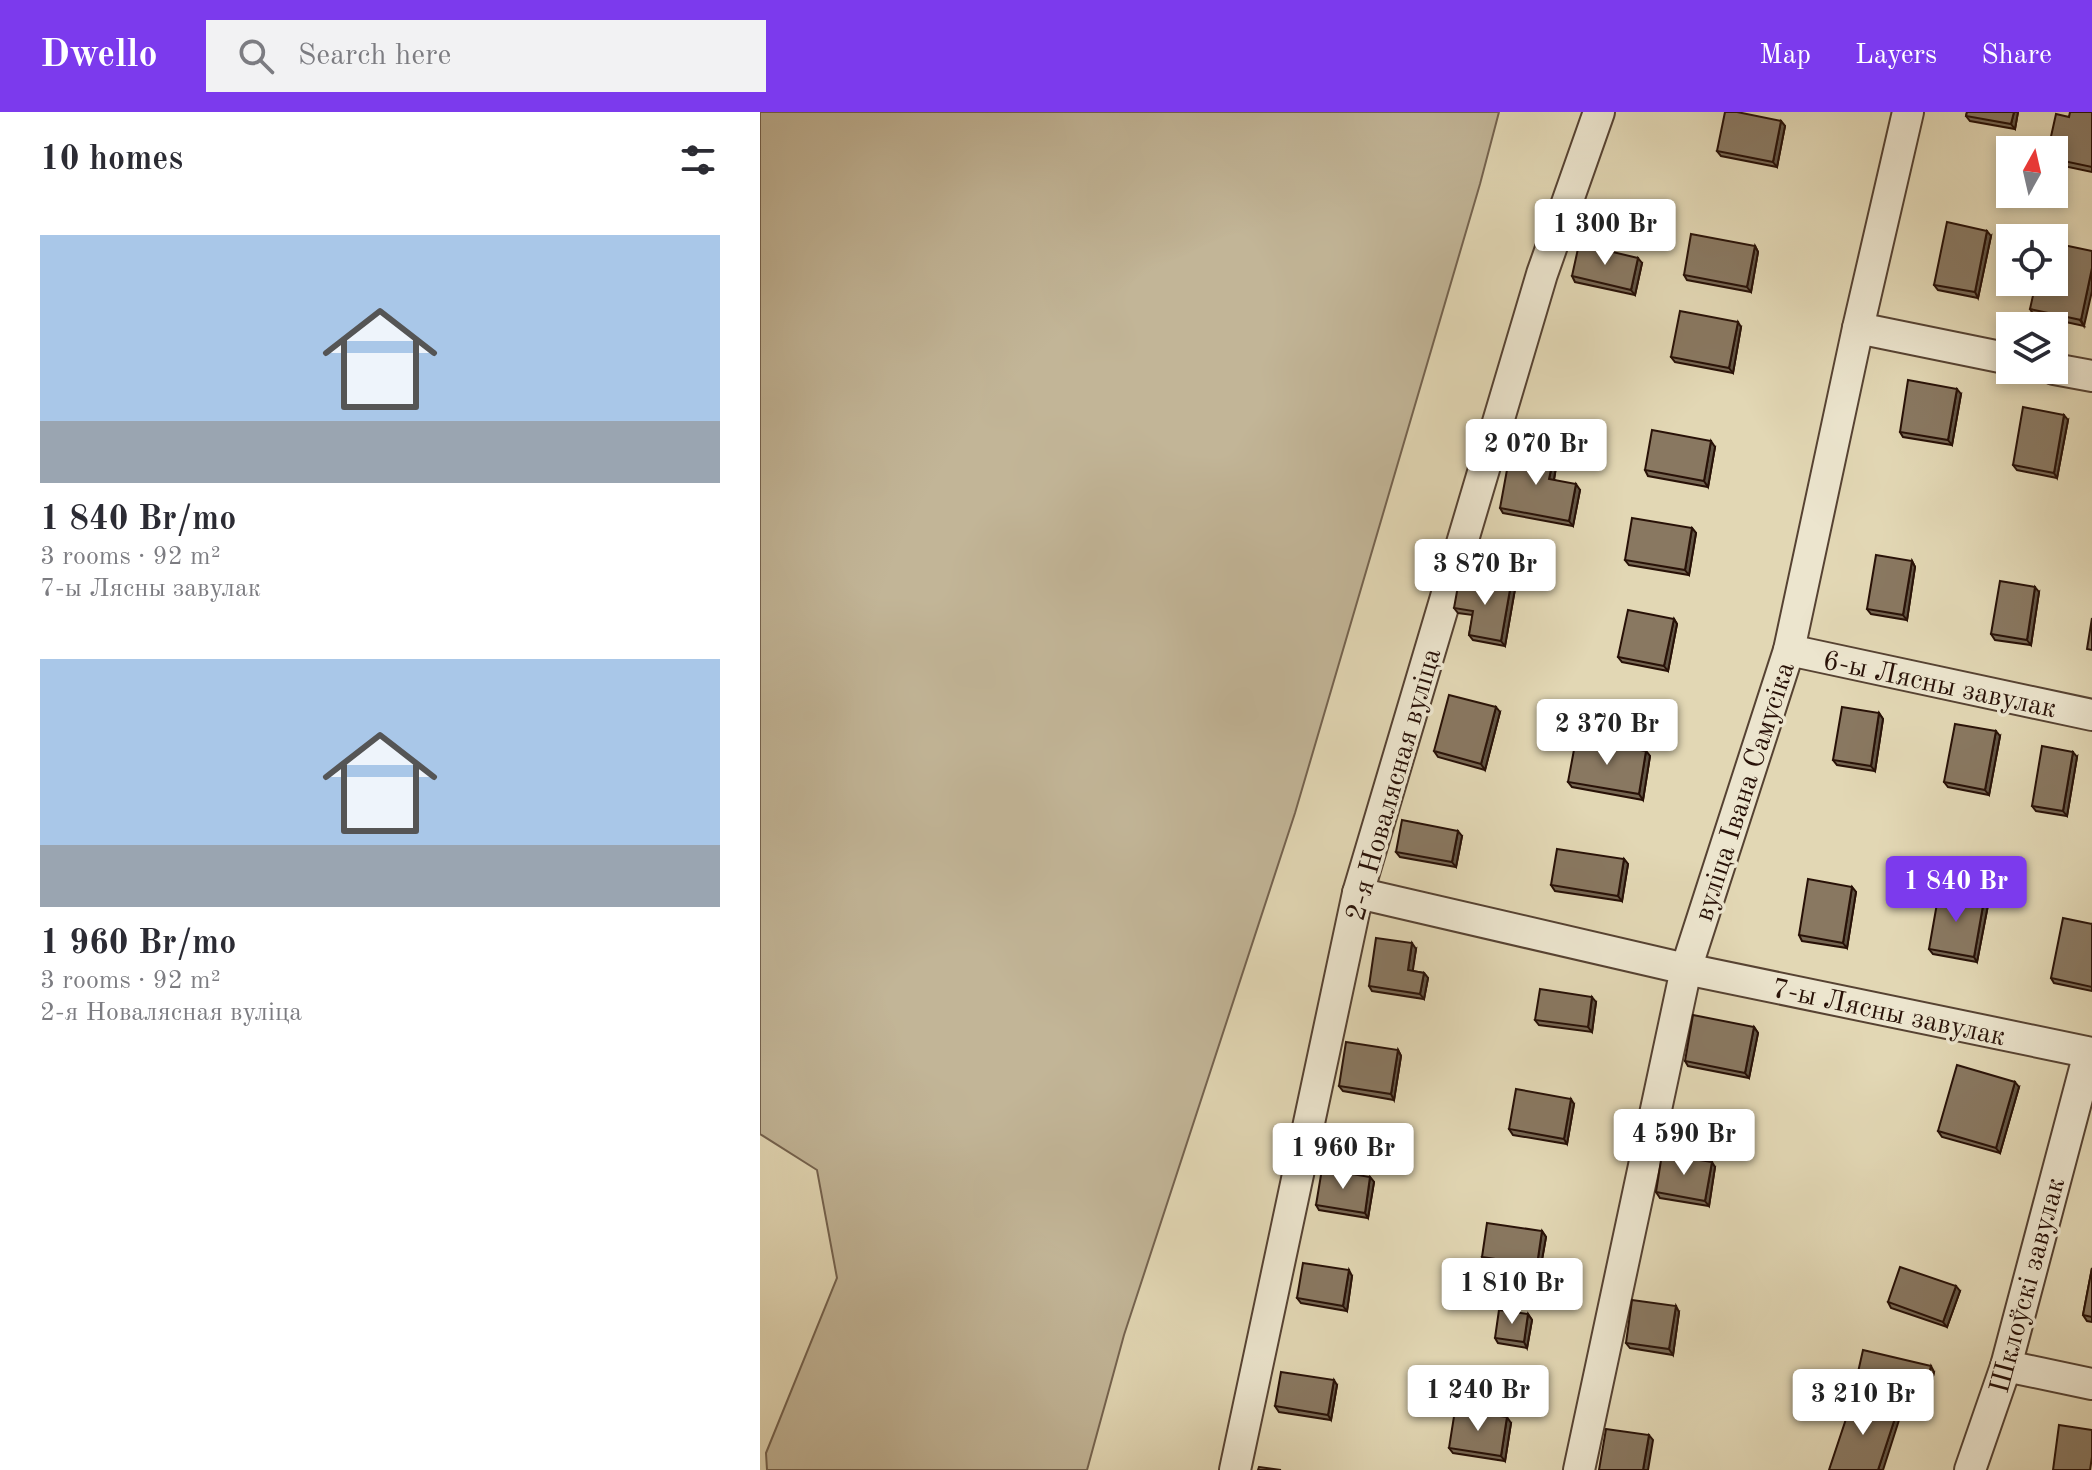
<!DOCTYPE html>
<meta charset="utf-8">
<style>
:root{--surface:#fff;--page:#f2f2f3;--text:#2b2b33;--muted:#7c7c81;--accent:#7c3aed}
body{margin:0;font-family:"Old Standard TT",serif;background:var(--page);color:var(--text);height:100vh;display:flex;flex-direction:column;font-size:30px;white-space:nowrap}
*{box-sizing:border-box;margin:0}
p{font-size:26px;color:var(--muted)}
.icon{flex:none;width:44px;height:44px;fill:none;stroke:currentColor;stroke-width:2;stroke-linecap:round;stroke-linejoin:round}
.map{position:relative;flex:1;overflow:hidden}
.drawer{display:flex;flex-direction:column;background:var(--surface);width:760px}
.drawer>*{flex:none}
.needle{width:52px;rotate:8deg}
.fabs{position:absolute;left:1236px;top:24px;display:grid;gap:16px}
.fabs a{display:grid;place-items:center;width:72px;height:72px;border-radius:0px;background:var(--surface);box-shadow:0 4px 12px #0003;font-size:40px}
.price{position:absolute;translate:-50% -68px;padding:0 18px;border-radius:8px;background:#fff;color:#222;font-size:26px;line-height:52px;filter:drop-shadow(0 2px 4px #0008)}
.price::after{content:'';position:absolute;left:50%;top:48px;width:24px;height:18px;margin-left:-12px;background:inherit;clip-path:polygon(0 0,100% 0,50% 100%)}
.price.active{background:var(--accent);color:#fff}
ul{padding:0;list-style:none}
li{display:grid;align-content:center;gap:16px;height:424px;padding:0 40px}
li span{display:grid;place-items:center;height:248px;border-radius:0px;color:#555}
li>.icon{margin-inline-start:auto}
span .icon{width:144px;height:144px;fill:#fffc;stroke-width:1}
li b{font-size:34px}
h2{display:flex;justify-content:space-between;align-items:center;height:96px;padding:0 40px;font-size:34px}
header{display:flex;align-items:center;gap:48px;box-sizing:border-box;height:112px;padding:0 40px;background:var(--accent);color:#fff}
header strong{font-size:38px}
nav{display:flex;gap:44px;margin-inline-start:auto;font-size:28px}
.search{width:560px;height:72px;background:var(--page);display:flex;align-items:center;gap:20px;box-sizing:border-box;padding:0 28px;border-radius:0px;color:var(--muted);font-size:30px}
main{display:flex;flex:1;min-height:0}
.map>svg:first-child{display:block}
</style>
<header>
<strong>Dwello</strong>
<div class="search"><svg class="icon" aria-label="search" viewBox="0 0 24 24"><circle cx="10" cy="10" r="6"/><path d="M15 15l6 6"/></svg>Search here</div>
<nav><a>Map</a><a>Layers</a><a>Share</a></nav>
</header>
<main>
<section class="drawer">
<h2>10 homes<svg class="icon" aria-label="filters" viewBox="0 0 24 24"><path d="M4 7h16M4 17h16"/><circle cx="9" cy="7" r="2"/><circle cx="15" cy="17" r="2"/></svg></h2>
<ul>
<li><span style="background:linear-gradient(#a9c7e8 75%,#9aa5b1 0)"><svg class="icon" aria-label="home" viewBox="0 0 24 24"><path d="M3 11l9-7 9 7M6 9v11h12V9"/></svg></span><div><b>1 840 Br/mo</b><p>3 rooms · 92 m²</p><p>7-ы Лясны завулак</p></div></li>
<li><span style="background:linear-gradient(#a9c7e8 75%,#9aa5b1 0)"><svg class="icon" aria-label="home" viewBox="0 0 24 24"><path d="M3 11l9-7 9 7M6 9v11h12V9"/></svg></span><div><b>1 960 Br/mo</b><p>3 rooms · 92 m²</p><p>2-я Новалясная вуліца</p></div></li>
</ul>
</section>
<div class="map">
<svg width="1332" height="1358" viewBox="0 0 1332 1358">
<rect width="100%" height="100%" fill="#e2d7b4"/>
<filter id="stains"><feTurbulence type="fractalNoise" baseFrequency=".0025" numOctaves="4"/><feColorMatrix values="0 0 0 0 .2 0 0 0 0 .09 0 0 0 0 .02 0 0 0 .5 -.17"/></filter>
<radialGradient id="worn" r=".72"><stop offset=".6" stop-color="#630" stop-opacity="0"/><stop offset="1" stop-color="#630" stop-opacity=".3"/></radialGradient>
<polygon fill="#c2b597" stroke="#75634f" stroke-width="2" points="0,0 739,0 720,72 535,701 364,1223 327,1358 7,1358 6,1341 77,1166 57,1058 0,1022"/>
<g fill="none" stroke-linecap="round" stroke-linejoin="round">
<defs>
<g id="street">
<polyline points="1098,216 1250,247"/>
<polyline points="1294,257 1332,264"/>
<polyline points="1029,538 1332,603"/>
<polyline points="598,781 926,857 1332,941"/>
<polyline points="1246,1254 1332,1272"/>
<polyline points="475,1358 598,781 782,162 839,0"/>
<polyline points="819,1358 926,857 1029,538 1098,216 1148,0"/>
<polyline points="1210,1358 1246,1254 1329,941"/>
</g>
</defs>
<use href="#street" stroke="#564232" stroke-width="34"/>
<use href="#street" stroke="#ece5ce" stroke-width="30"/>
</g>
<g fill="#766753" stroke="#281107" stroke-width="2">
<polygon points="1207,0 1258,0 1255,17 1210,9 1206,4"/>
<polygon points="1332,0 1332,60 1294,52 1294,38 1309,5"/>
<polygon points="1021,9 1025,14 1017,55 961,44 957,39"/>
<polygon points="1231,124 1218,186 1178,178 1174,173"/>
<polygon points="995,134 998,140 991,180 927,168 924,163"/>
<polygon points="882,151 875,183 815,170 812,164"/>
<polygon points="1294,170 1324,214 1274,203 1270,197"/>
<polygon points="981,215 973,261 915,250 911,245"/>
<polygon points="1201,282 1192,333 1143,325 1140,320"/>
<polygon points="1308,308 1297,366 1257,358 1253,353"/>
<polygon points="955,335 948,375 888,364 885,358"/>
<polygon points="794,344 797,349 794,368 820,378 813,414 743,401 740,396"/>
<polygon points="932,416 936,421 929,463 869,453 865,448"/>
<polygon points="1152,449 1155,455 1147,508 1111,502 1107,497"/>
<polygon points="716,477 755,477 745,534 713,528 709,523 713,503 698,501 694,496"/>
<polygon points="1279,480 1271,533 1235,528 1231,522"/>
<polygon points="914,507 917,512 908,559 862,550 858,545"/>
<polygon points="740,600 725,658 678,645 674,639"/>
<polygon points="1119,601 1123,607 1115,659 1077,653 1073,648"/>
<polygon points="1240,624 1229,683 1188,675 1184,670"/>
<polygon points="886,639 890,644 883,688 812,675 808,670"/>
<polygon points="1317,645 1307,704 1276,699 1272,694"/>
<polygon points="702,724 696,755 640,745 636,740"/>
<polygon points="864,747 868,752 862,789 795,779 791,773"/>
<polygon points="1092,775 1096,780 1087,836 1042,829 1039,823"/>
<polygon points="1224,788 1228,793 1217,850 1173,842 1169,837"/>
<polygon points="1332,812 1332,879 1294,871 1291,866"/>
<polygon points="656,837 652,859 664,861 668,866 664,887 612,879 609,874"/>
<polygon points="836,890 832,920 779,913 775,908"/>
<polygon points="994,915 998,921 989,966 928,954 925,949"/>
<polygon points="638,938 641,944 634,988 583,979 579,974"/>
<polygon points="1259,975 1240,1041 1182,1025 1178,1019"/>
<polygon points="814,992 807,1032 753,1023 749,1017"/>
<polygon points="955,1055 949,1094 900,1086 896,1080"/>
<polygon points="610,1065 614,1070 608,1106 559,1098 556,1093"/>
<polygon points="782,1119 786,1125 780,1159 726,1150 722,1145"/>
<polygon points="1332,1156 1332,1210 1327,1209 1323,1203"/>
<polygon points="592,1164 587,1199 541,1191 537,1186"/>
<polygon points="1200,1179 1187,1215 1131,1196 1128,1190"/>
<polygon points="919,1200 913,1243 870,1236 866,1231"/>
<polygon points="768,1202 772,1208 767,1236 738,1231 735,1226"/>
<polygon points="1174,1260 1165,1299 1098,1284 1094,1278"/>
<polygon points="577,1273 571,1308 519,1300 515,1294"/>
<polygon points="751,1311 745,1349 693,1341 689,1336"/>
</g>
<g fill="#605444" stroke="#281107" stroke-width="2">
<polygon points="1254,0 1258,0 1255,17 1251,12"/>
<polygon points="1021,9 1025,14 1017,55 1013,50"/>
<polygon points="1227,119 1231,124 1218,186 1215,180"/>
<polygon points="995,134 998,140 991,180 987,175"/>
<polygon points="878,146 882,151 875,183 871,178"/>
<polygon points="1332,156 1332,179 1324,214 1321,208"/>
<polygon points="978,210 981,215 973,261 969,256"/>
<polygon points="1197,277 1201,282 1192,333 1188,328"/>
<polygon points="1304,303 1308,308 1297,366 1294,361"/>
<polygon points="951,329 955,335 948,375 944,369"/>
<polygon points="794,344 797,349 793,373 789,367"/>
<polygon points="816,372 820,378 813,414 809,409"/>
<polygon points="932,416 936,421 929,463 925,458"/>
<polygon points="1152,449 1155,455 1147,508 1143,503"/>
<polygon points="751,472 755,477 745,534 741,529"/>
<polygon points="1275,475 1279,480 1271,533 1267,528"/>
<polygon points="914,507 917,512 908,559 904,554"/>
<polygon points="736,595 740,600 725,658 721,652"/>
<polygon points="1119,601 1123,607 1115,659 1111,654"/>
<polygon points="1236,619 1240,624 1229,683 1225,678"/>
<polygon points="886,639 890,644 883,688 879,682"/>
<polygon points="1313,640 1317,645 1307,704 1303,699"/>
<polygon points="698,719 702,724 696,755 692,750"/>
<polygon points="864,747 868,752 862,789 858,784"/>
<polygon points="1092,775 1096,780 1087,836 1083,831"/>
<polygon points="1224,788 1228,793 1217,850 1214,845"/>
<polygon points="652,831 656,837 652,864 648,858"/>
<polygon points="664,861 668,866 664,887 660,882"/>
<polygon points="832,885 836,890 832,920 828,915"/>
<polygon points="994,915 998,921 989,966 985,961"/>
<polygon points="638,938 641,944 634,988 631,982"/>
<polygon points="1255,970 1259,975 1240,1041 1236,1036"/>
<polygon points="811,987 814,992 807,1032 804,1027"/>
<polygon points="952,1050 955,1055 949,1094 945,1089"/>
<polygon points="610,1065 614,1070 608,1106 605,1101"/>
<polygon points="782,1119 786,1125 780,1159 777,1153"/>
<polygon points="589,1158 592,1164 587,1199 583,1194"/>
<polygon points="1196,1174 1200,1179 1187,1215 1183,1210"/>
<polygon points="916,1194 919,1200 913,1243 909,1237"/>
<polygon points="768,1202 772,1208 767,1236 764,1230"/>
<polygon points="1171,1254 1174,1260 1165,1299 1161,1294"/>
<polygon points="574,1268 577,1273 571,1308 568,1303"/>
<polygon points="1137,1300 1140,1305 1123,1358 1118,1358"/>
<polygon points="747,1305 751,1311 745,1349 741,1344"/>
<polygon points="889,1323 893,1328 888,1358 883,1358"/>
</g>
<g fill="#897861" stroke="#281107" stroke-width="2">
<polygon points="965,0 977,0 1021,9 1013,50 957,39"/>
<polygon points="1207,0 1254,0 1251,12 1206,4"/>
<polygon points="1310,0 1332,0 1332,55 1294,47 1294,38 1288,38 1296,2 1309,5"/>
<polygon points="1187,110 1227,119 1215,180 1174,173"/>
<polygon points="931,122 995,134 987,175 924,163"/>
<polygon points="1294,131 1332,139 1332,156 1321,208 1270,197 1276,170 1294,170"/>
<polygon points="819,132 878,146 871,178 812,164"/>
<polygon points="920,199 978,210 969,256 911,245"/>
<polygon points="1148,268 1197,277 1188,328 1140,320"/>
<polygon points="1263,295 1304,303 1294,361 1253,353"/>
<polygon points="892,318 951,329 944,369 885,358"/>
<polygon points="751,336 794,344 789,367 816,372 809,409 740,396"/>
<polygon points="872,406 932,416 925,458 865,448"/>
<polygon points="1116,443 1152,449 1143,503 1107,497"/>
<polygon points="718,466 751,472 741,529 709,523 713,499 694,496 698,474 716,477"/>
<polygon points="1240,469 1275,475 1267,528 1231,522"/>
<polygon points="868,498 914,507 904,554 858,545"/>
<polygon points="1332,506 1332,538 1327,537"/>
<polygon points="689,583 736,595 721,652 674,639"/>
<polygon points="1082,595 1119,601 1111,654 1073,648"/>
<polygon points="1195,612 1236,619 1225,678 1184,670"/>
<polygon points="816,627 886,639 879,682 808,670"/>
<polygon points="1282,634 1313,640 1303,699 1272,694"/>
<polygon points="642,708 698,719 692,750 636,740"/>
<polygon points="797,737 864,747 858,784 791,773"/>
<polygon points="1048,767 1092,775 1083,831 1039,823"/>
<polygon points="1179,780 1224,788 1214,845 1169,837"/>
<polygon points="1303,806 1332,812 1332,875 1291,866"/>
<polygon points="616,826 652,831 648,858 664,861 660,882 609,874"/>
<polygon points="780,877 832,885 828,915 775,908"/>
<polygon points="933,903 994,915 985,961 925,949"/>
<polygon points="586,930 638,938 631,982 579,974"/>
<polygon points="1197,953 1255,970 1236,1036 1178,1019"/>
<polygon points="756,977 811,987 804,1027 749,1017"/>
<polygon points="902,1042 952,1050 945,1089 896,1080"/>
<polygon points="562,1057 610,1065 605,1101 556,1093"/>
<polygon points="727,1111 782,1119 777,1153 722,1145"/>
<polygon points="543,1151 589,1158 583,1194 537,1186"/>
<polygon points="1140,1155 1196,1174 1183,1210 1128,1190"/>
<polygon points="1332,1156 1332,1205 1323,1203"/>
<polygon points="872,1188 916,1194 909,1237 866,1231"/>
<polygon points="739,1198 768,1202 764,1230 735,1226"/>
<polygon points="1103,1238 1171,1254 1161,1294 1094,1278"/>
<polygon points="521,1260 574,1268 568,1303 515,1294"/>
<polygon points="1093,1286 1137,1300 1118,1358 1069,1358"/>
<polygon points="695,1298 747,1305 741,1344 689,1336"/>
<polygon points="1299,1313 1332,1318 1332,1345 1330,1358 1293,1358"/>
<polygon points="846,1317 889,1323 883,1358 839,1358"/>
<polygon points="499,1355 521,1358 498,1358"/>
</g>
<g text-anchor="middle" stroke-width="7" stroke-linejoin="round" paint-order="stroke">
<g font-size="28" fill="#281107" stroke="#ece5ce">
<text transform="translate(1180 571) rotate(12)" y="10">6-ы Лясны завулак</text>
<text transform="translate(632 672) rotate(-74)" y="10">2-я Новалясная вуліца</text>
<text transform="translate(983 679) rotate(-72)" y="10">вуліца Івана Самусіка</text>
<text transform="translate(1129 899) rotate(12)" y="10">7-ы Лясны завулак</text>
<text transform="translate(1266 1173) rotate(-75)" y="10">Шклоўскі завулак</text>
</g>
</g>
<rect width="100%" height="100%" filter="url(#stains)"/>
<rect width="100%" height="100%" fill="url(#worn)"/>
</svg>
<div class="fabs">
<a><svg class="needle" viewBox="-14 -14 28 28"><path d="M0-13l5 13h-10z" fill="#e53935"/><path d="M0 13l5-13h-10z" fill="#7c7c81"/></svg></a>
<a><svg class="icon" aria-label="locate" viewBox="0 0 24 24"><circle cx="12" cy="12" r="6"/><path d="M12 2v4M12 18v4M2 12h4M18 12h4"/></svg></a>
<a><svg class="icon" aria-label="layers" viewBox="0 0 24 24"><path d="M12 4l9 5-9 5-9-5zM3 14l9 5 9-5"/></svg></a>
</div>
<b class="price" style="left:845px;top:155px">1 300 Br</b>
<b class="price" style="left:776px;top:375px">2 070 Br</b>
<b class="price" style="left:725px;top:495px">3 870 Br</b>
<b class="price" style="left:847px;top:655px">2 370 Br</b>
<b class="price active" style="left:1196px;top:812px">1 840 Br</b>
<b class="price" style="left:924px;top:1065px">4 590 Br</b>
<b class="price" style="left:583px;top:1079px">1 960 Br</b>
<b class="price" style="left:752px;top:1214px">1 810 Br</b>
<b class="price" style="left:718px;top:1321px">1 240 Br</b>
<b class="price" style="left:1103px;top:1325px">3 210 Br</b>
</div>
</main>
